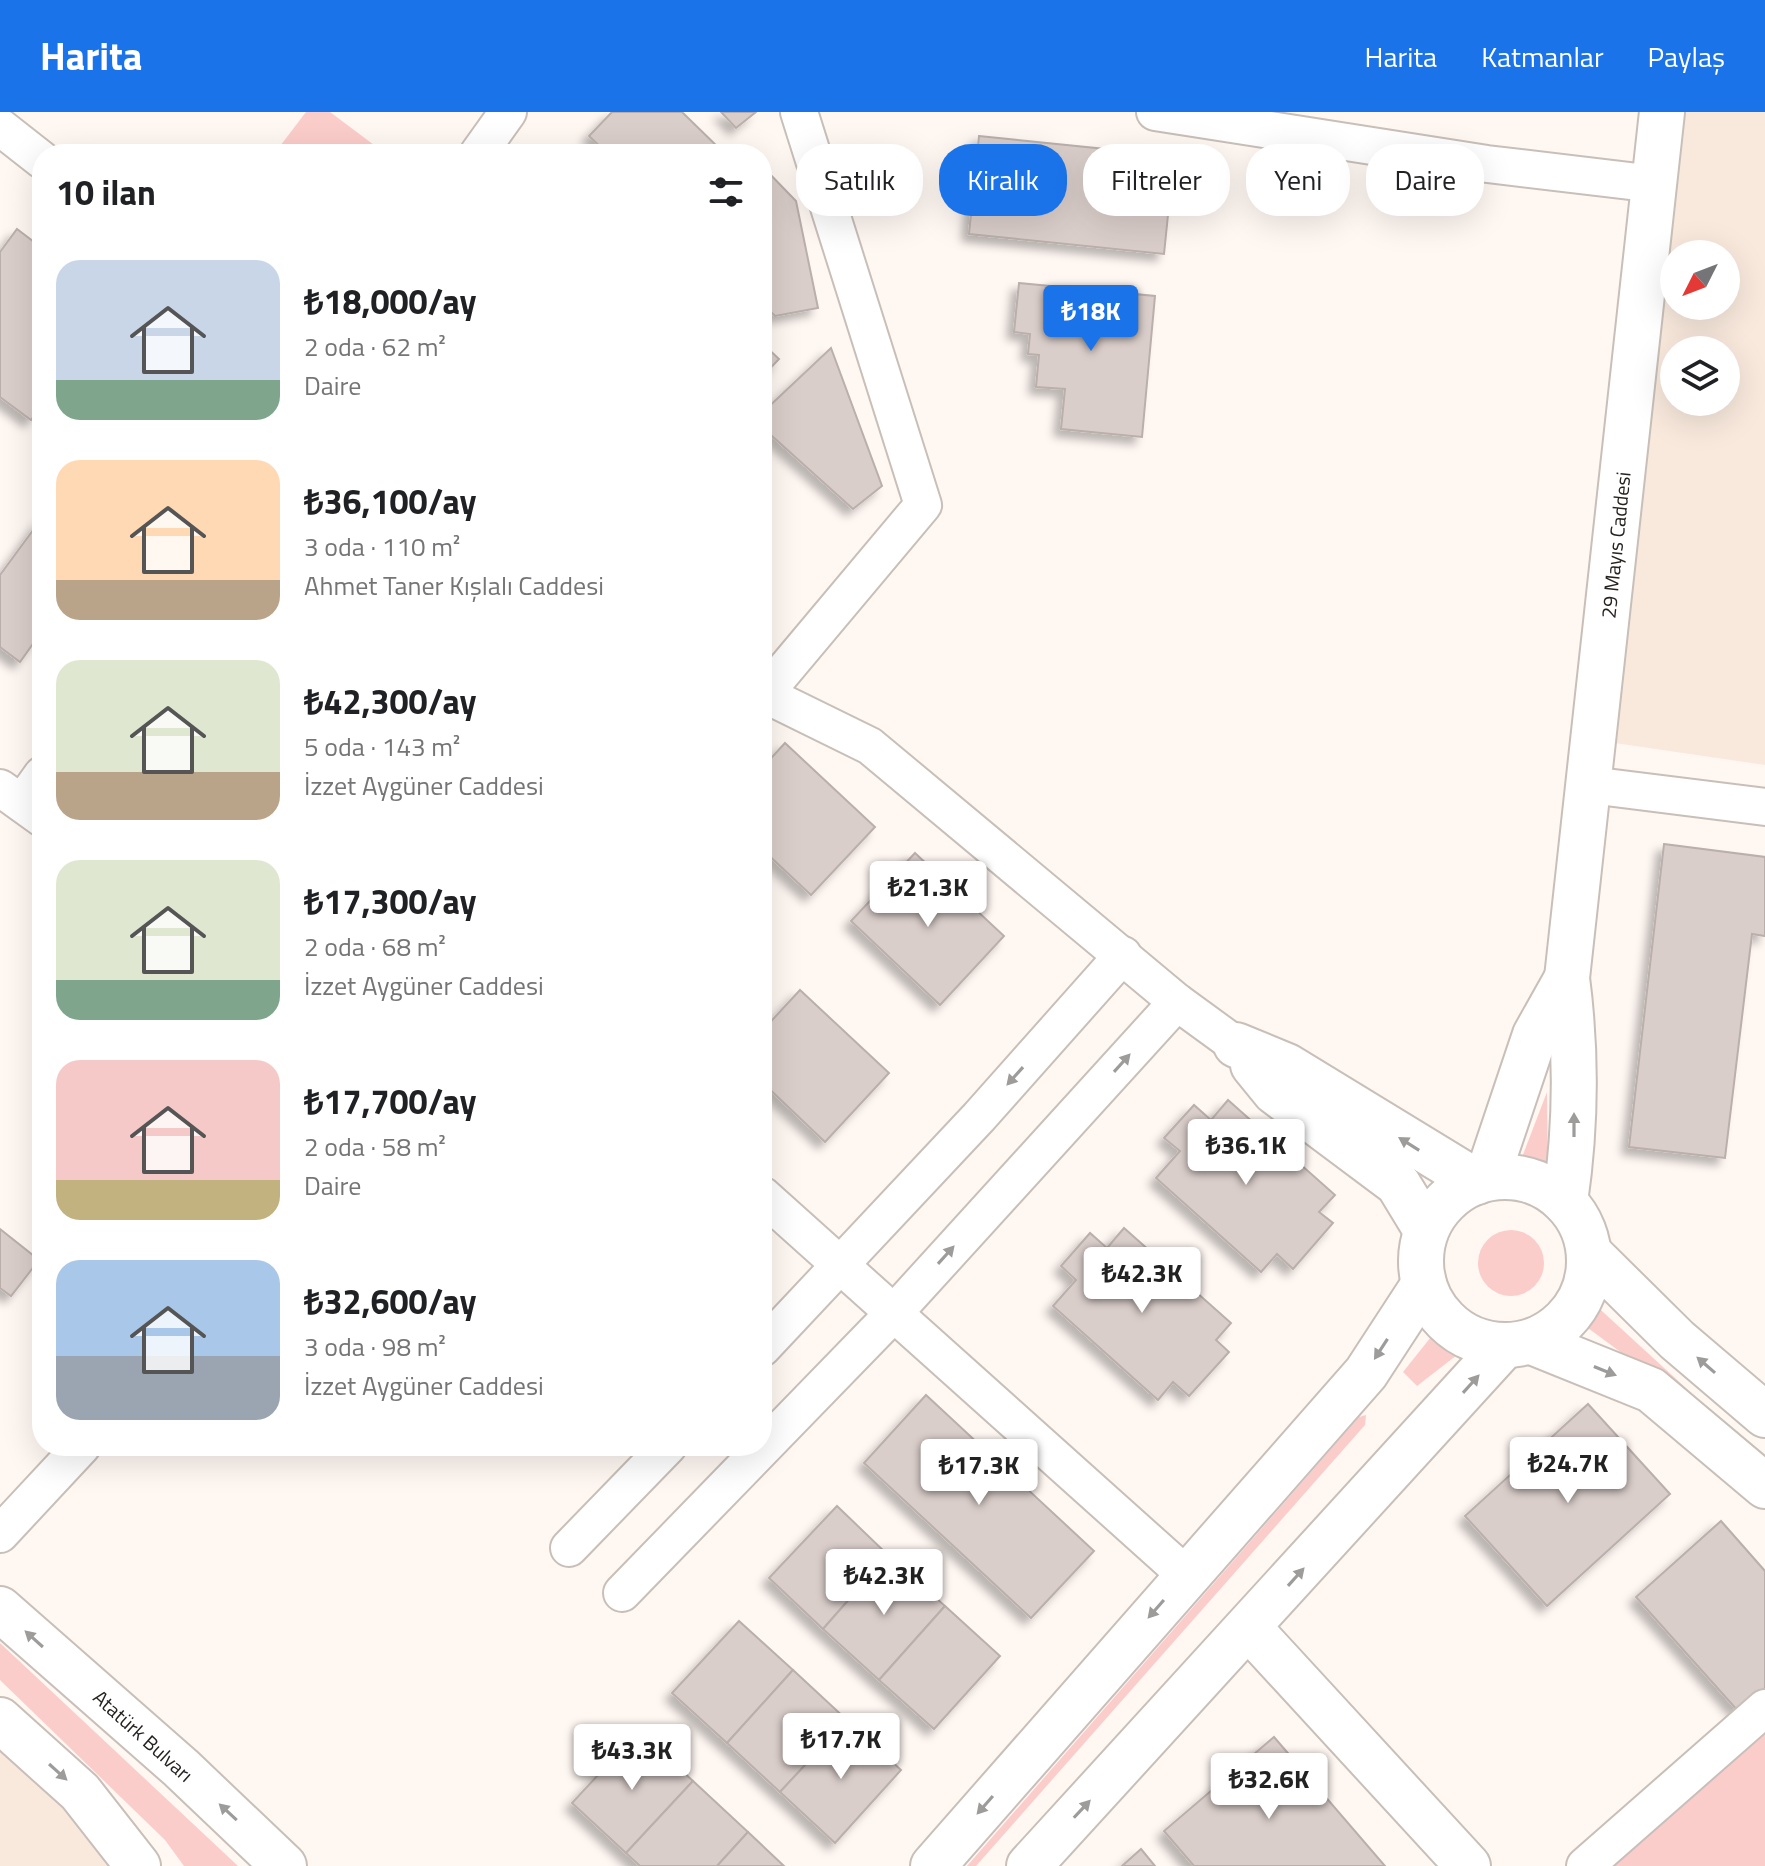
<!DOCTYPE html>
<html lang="tr">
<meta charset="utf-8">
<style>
:root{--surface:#fff;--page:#f6f6f6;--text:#202124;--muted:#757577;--accent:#1a73e8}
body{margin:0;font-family:"Titillium Web",sans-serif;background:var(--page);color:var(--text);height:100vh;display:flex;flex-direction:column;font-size:30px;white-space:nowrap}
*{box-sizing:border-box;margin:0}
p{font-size:26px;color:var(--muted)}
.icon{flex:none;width:44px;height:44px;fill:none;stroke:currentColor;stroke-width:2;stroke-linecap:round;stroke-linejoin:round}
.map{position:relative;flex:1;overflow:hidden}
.panel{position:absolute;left:32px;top:32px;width:740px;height:1312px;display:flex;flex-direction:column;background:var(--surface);border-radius:32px;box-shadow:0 8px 32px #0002}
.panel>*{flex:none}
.top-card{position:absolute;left:796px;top:32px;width:760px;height:72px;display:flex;gap:16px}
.needle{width:52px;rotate:228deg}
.controls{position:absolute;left:1660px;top:128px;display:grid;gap:16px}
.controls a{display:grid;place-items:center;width:80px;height:80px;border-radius:50%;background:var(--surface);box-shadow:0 8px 32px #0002;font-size:40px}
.price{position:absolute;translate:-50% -68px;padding:0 18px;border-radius:8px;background:#fff;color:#222;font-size:26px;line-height:52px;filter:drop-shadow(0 2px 4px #0008)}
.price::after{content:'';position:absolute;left:50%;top:48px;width:24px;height:18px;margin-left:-12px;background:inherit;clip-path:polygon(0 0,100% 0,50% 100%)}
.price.active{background:var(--accent);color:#fff}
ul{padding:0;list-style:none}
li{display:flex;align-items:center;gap:24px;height:200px;padding:0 24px}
li span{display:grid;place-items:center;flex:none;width:224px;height:160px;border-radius:24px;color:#555}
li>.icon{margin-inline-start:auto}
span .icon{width:96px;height:96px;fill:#fffc;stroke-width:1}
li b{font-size:34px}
h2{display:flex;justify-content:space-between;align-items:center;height:96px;padding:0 24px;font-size:34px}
.chip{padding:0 28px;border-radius:32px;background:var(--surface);box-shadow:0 8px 32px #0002;font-size:28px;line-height:72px}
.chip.active{background:var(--accent);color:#fff}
header{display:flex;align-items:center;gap:48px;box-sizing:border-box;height:112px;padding:0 40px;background:var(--accent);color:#fff}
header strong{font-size:38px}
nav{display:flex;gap:44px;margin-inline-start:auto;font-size:28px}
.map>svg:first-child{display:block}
</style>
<header>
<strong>Harita</strong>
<nav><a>Harita</a><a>Katmanlar</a><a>Paylaş</a></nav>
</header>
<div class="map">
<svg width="1765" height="1754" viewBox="0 0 1765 1754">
<defs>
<filter id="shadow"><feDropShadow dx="-7" dy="7" stdDeviation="4" flood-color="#0004"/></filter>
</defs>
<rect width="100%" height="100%" fill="#fff7f2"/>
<g fill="#f9e9dd" fill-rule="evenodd">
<path d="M1662,0H1765V653L1594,628ZM1674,142H1726V194H1674ZM1674,238H1726V290H1674Z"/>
<polygon points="0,1608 138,1754 0,1754"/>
</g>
<g fill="#fbcdca">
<polygon points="306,0 330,0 386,42 274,42"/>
<polygon points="1547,980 1548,1062 1519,1053"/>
<circle cx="1511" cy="1151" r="33"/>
<polygon points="1591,1189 1699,1288 1698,1293 1694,1294 1577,1208"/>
<polygon points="1443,1210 1466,1236 1417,1274 1403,1260"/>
<polygon points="1366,1303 1365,1313 976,1754 967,1754 1359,1305"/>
<polygon points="0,1531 238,1754 184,1754 165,1728 0,1568"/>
<polygon points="1765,1615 1765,1754 1607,1754"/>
</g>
<g fill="#daceca" stroke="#baafab" stroke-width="2" filter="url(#shadow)">
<polygon points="612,0 682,0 725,42 608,42 589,24"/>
<polygon points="721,0 756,0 736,16"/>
<polygon points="979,24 1174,44 1164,142 969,122"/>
<polygon points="762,54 796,89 818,196 775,204 762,191"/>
<polygon points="17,117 42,136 42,293 31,308 0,285 0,140"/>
<polygon points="1019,171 1155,184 1142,325 1061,317 1065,277 1036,275 1039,243 1028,242 1030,222 1014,220"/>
<polygon points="762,231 779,247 762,265"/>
<polygon points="831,236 882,374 853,397 762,315 762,301"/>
<polygon points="42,406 42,519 20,550 0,535 0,463"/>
<polygon points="785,631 875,715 811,783 762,737 762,656"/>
<polygon points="1664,732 1765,745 1765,824 1752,822 1725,1046 1629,1035"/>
<polygon points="915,741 1004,824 940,893 851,809"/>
<polygon points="800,878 889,961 825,1030 762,970 762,919"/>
<polygon points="1228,988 1335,1083 1319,1100 1333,1111 1293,1157 1277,1142 1261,1160 1156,1066 1180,1039 1164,1026 1194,993 1211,1008"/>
<polygon points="1124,1116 1231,1211 1216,1228 1229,1240 1189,1284 1173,1270 1158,1288 1053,1194 1076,1168 1061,1154 1090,1121 1107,1136"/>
<polygon points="0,1117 39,1148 11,1184 0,1176"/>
<polygon points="926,1283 1094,1439 1031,1506 864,1351"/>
<polygon points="1588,1292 1670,1382 1547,1494 1465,1404"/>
<polygon points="837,1394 888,1443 823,1517 769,1466"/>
<polygon points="1721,1409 1765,1459 1765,1576 1738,1599 1636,1485"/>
<polygon points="888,1443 945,1494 879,1568 823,1517"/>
<polygon points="945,1494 1000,1544 934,1617 879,1568"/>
<polygon points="739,1509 793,1558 727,1631 672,1581"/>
<polygon points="793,1558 847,1608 780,1680 727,1631"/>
<polygon points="847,1608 901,1658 835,1731 780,1680"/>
<polygon points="639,1619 693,1669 626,1741 572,1691"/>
<polygon points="1274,1625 1385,1754 1194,1754 1164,1719"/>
<polygon points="693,1669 748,1720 717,1754 640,1754 626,1741"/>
<polygon points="748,1720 784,1754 717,1754"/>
<polygon points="1141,1737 1155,1754 1122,1754"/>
</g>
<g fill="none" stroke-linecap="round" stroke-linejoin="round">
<defs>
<g id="minor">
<polyline points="1155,0 1487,52 1655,72"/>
<polyline points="0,15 42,48"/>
<polyline points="478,42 508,0"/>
<polyline points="762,581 870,634 1177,890 1236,933"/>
<polyline points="762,585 923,393 799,0"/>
<polyline points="1590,673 1765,695"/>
<polyline points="0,676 42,706"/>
<polyline points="22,691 42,663"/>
<polyline points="762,1083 1186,1463"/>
<polyline points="762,1236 979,1005 1123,843"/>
<polyline points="0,1422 82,1334"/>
<polyline points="569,1436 668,1334"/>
<polyline points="622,1481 894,1201 1177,890"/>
<polyline points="1585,1754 1765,1596"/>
</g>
<polyline id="tertiary" points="1249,1516 1468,1754"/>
<g id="primary">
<polyline points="1236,933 1287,954 1477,1070"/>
<polyline points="1253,953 1275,980 1398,1072 1426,1118"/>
<circle cx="1505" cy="1149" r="84"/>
<polyline points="1487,1066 1535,923 1567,866"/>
<path d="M1565,1090C1576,1015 1577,942 1567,866L1662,0"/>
<polyline points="1589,1141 1677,1228 1765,1303"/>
<polyline points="1532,1230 1651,1278 1765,1374"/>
<polyline points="0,1497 181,1656 284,1754"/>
<polyline points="0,1608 80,1680 138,1754"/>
<polyline points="933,1754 1366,1261 1424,1172"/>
<polyline points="1029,1754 1504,1234"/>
</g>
</defs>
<use href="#minor" stroke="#c8bfb8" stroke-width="40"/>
<use href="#tertiary" stroke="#c8bfb8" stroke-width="48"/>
<use href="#primary" stroke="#c8bfb8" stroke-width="48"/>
<use href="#minor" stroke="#fff" stroke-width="36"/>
<use href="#tertiary" stroke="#fff" stroke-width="44"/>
<use href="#primary" stroke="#fff" stroke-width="44"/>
</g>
<defs><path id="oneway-solid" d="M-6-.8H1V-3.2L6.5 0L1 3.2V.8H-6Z" transform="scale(2)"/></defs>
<g fill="#9d9c9a">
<use href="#oneway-solid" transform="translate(1122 951) rotate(-48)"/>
<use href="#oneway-solid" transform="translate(1015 964) rotate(132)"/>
<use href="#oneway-solid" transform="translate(1574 1013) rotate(-90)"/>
<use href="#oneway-solid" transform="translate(1409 1032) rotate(-148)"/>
<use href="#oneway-solid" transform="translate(946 1143) rotate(-48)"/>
<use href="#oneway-solid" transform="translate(1381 1237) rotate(123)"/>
<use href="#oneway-solid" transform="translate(1706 1253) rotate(-139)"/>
<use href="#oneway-solid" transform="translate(1605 1259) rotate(22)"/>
<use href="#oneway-solid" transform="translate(1471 1272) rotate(-48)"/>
<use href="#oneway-solid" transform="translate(1296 1465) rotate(-48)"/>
<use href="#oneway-solid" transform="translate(1156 1497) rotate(131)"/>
<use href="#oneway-solid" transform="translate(34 1527) rotate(-138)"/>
<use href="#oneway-solid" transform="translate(58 1660) rotate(42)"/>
<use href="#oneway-solid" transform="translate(985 1693) rotate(131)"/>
<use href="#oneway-solid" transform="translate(1082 1697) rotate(-47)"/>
<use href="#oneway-solid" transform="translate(228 1700) rotate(-137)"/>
</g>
<g text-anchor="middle" stroke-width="6" stroke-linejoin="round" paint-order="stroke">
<g font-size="20" fill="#25221f" stroke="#fff">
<text transform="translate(1616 433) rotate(-84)" y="7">29 Mayıs Caddesi</text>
<text transform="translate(143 1624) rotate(42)" y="7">Atatürk Bulvarı</text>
</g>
</g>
</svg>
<div class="controls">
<a><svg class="needle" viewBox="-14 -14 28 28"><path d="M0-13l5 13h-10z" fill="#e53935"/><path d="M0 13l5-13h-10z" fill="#757577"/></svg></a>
<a><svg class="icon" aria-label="layers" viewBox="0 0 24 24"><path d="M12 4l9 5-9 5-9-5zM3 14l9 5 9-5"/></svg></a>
</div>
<b class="price active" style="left:1091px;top:241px">₺18K</b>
<b class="price" style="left:928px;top:817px">₺21.3K</b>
<b class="price" style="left:1246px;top:1075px">₺36.1K</b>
<b class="price" style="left:1142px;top:1203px">₺42.3K</b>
<b class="price" style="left:1568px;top:1393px">₺24.7K</b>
<b class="price" style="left:979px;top:1395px">₺17.3K</b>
<b class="price" style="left:884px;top:1505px">₺42.3K</b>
<b class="price" style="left:841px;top:1669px">₺17.7K</b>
<b class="price" style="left:632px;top:1680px">₺43.3K</b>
<b class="price" style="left:1269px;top:1709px">₺32.6K</b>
<div class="top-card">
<a class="chip">Satılık</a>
<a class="chip active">Kiralık</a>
<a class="chip">Filtreler</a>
<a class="chip">Yeni</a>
<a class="chip">Daire</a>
</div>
<section class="panel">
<h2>10 ilan<svg class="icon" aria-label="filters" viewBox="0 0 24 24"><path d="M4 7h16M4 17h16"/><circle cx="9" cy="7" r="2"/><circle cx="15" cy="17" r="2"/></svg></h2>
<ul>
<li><span style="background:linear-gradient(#c9d6e8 75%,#7fa58c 0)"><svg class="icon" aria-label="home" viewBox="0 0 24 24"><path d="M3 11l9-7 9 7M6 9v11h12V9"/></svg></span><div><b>₺18,000/ay</b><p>2 oda · 62 m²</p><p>Daire</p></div></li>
<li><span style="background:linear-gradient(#ffd9b3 75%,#b9a48a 0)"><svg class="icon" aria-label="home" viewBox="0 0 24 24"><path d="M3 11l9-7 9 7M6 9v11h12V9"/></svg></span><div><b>₺36,100/ay</b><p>3 oda · 110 m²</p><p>Ahmet Taner Kışlalı Caddesi</p></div></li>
<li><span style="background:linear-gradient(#dfe7d0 70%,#b9a48a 0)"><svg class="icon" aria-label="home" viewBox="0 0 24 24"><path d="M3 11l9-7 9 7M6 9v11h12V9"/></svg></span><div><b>₺42,300/ay</b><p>5 oda · 143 m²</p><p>İzzet Aygüner Caddesi</p></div></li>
<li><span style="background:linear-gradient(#dfe7d0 75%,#7fa58c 0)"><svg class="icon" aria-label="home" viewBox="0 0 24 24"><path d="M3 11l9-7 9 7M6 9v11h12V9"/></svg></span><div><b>₺17,300/ay</b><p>2 oda · 68 m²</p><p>İzzet Aygüner Caddesi</p></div></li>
<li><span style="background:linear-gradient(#f6c9c9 75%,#c2b280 0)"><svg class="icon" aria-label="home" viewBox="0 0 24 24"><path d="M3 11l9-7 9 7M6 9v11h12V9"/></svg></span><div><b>₺17,700/ay</b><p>2 oda · 58 m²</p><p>Daire</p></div></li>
<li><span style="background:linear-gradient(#a9c7e8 60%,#9aa5b1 0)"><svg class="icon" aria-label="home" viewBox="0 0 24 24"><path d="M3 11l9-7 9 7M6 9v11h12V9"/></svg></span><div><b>₺32,600/ay</b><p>3 oda · 98 m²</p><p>İzzet Aygüner Caddesi</p></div></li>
</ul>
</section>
</div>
